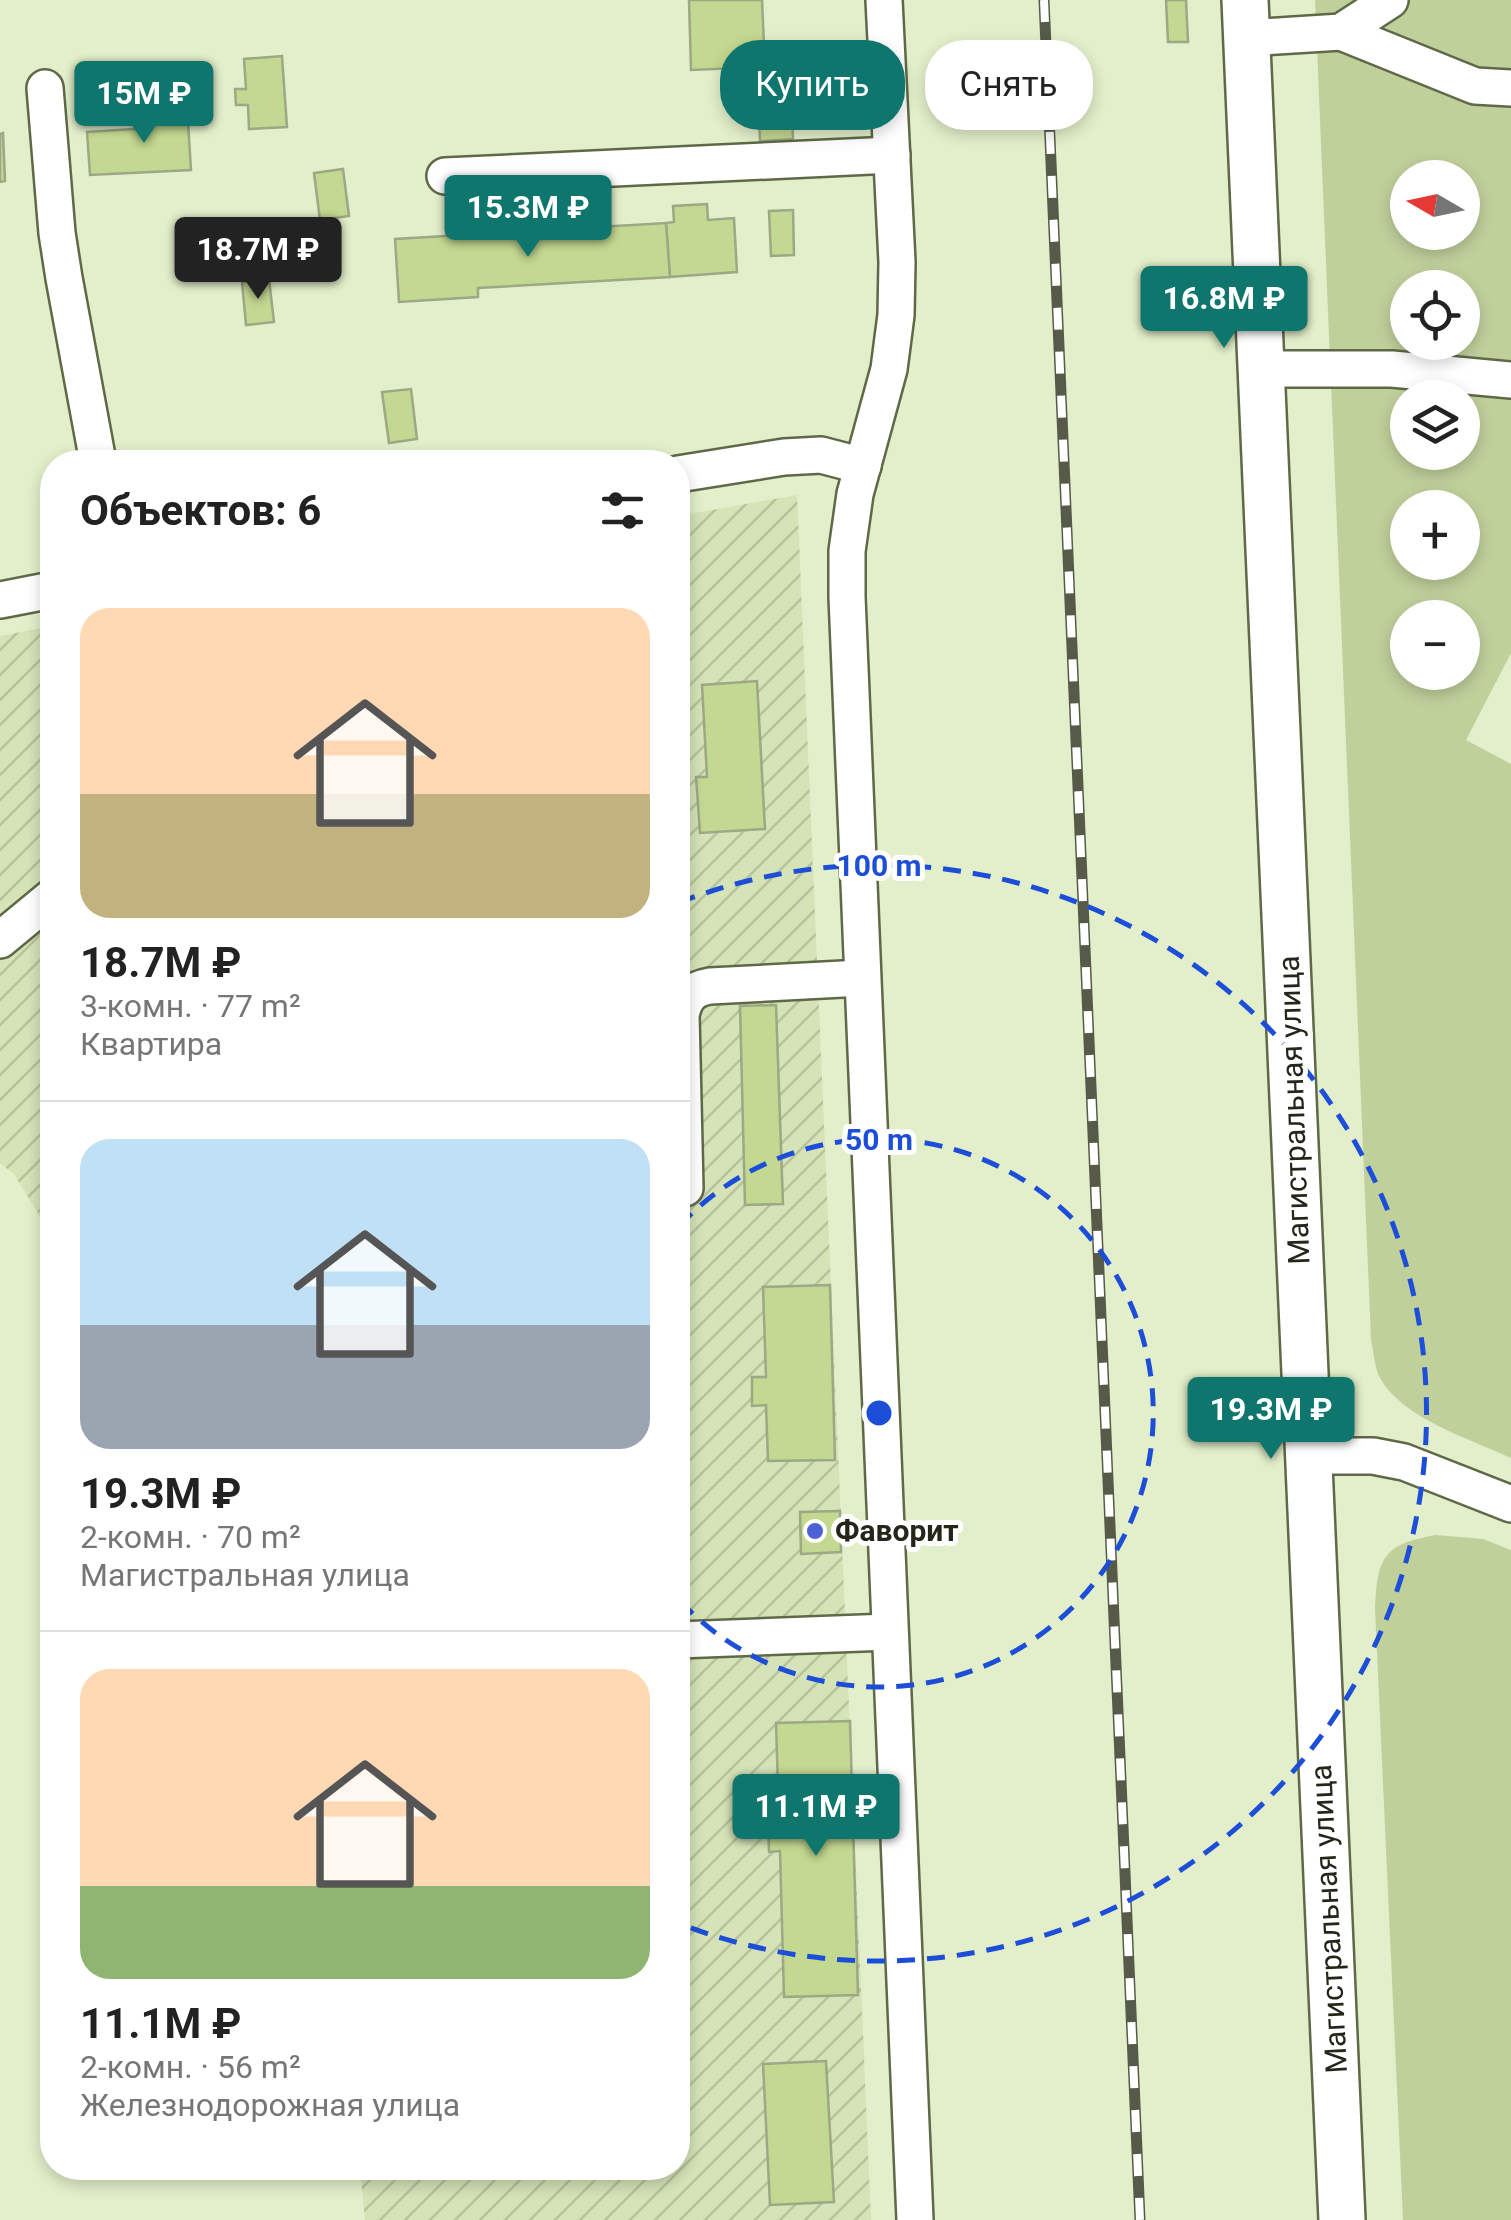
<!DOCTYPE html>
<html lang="ru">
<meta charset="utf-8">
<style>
:root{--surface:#fff;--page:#f2f2f2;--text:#222;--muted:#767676;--line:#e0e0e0;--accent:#0f766e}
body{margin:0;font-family:Roboto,sans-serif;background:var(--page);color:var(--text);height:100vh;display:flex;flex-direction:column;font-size:38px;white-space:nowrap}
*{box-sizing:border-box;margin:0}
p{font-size:32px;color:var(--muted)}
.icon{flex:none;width:55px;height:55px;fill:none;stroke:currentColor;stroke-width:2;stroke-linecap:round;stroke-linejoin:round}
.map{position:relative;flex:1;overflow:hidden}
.details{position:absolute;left:40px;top:450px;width:650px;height:1730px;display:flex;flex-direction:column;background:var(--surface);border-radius:40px;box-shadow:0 5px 15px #0003}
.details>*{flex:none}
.top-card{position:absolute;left:720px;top:40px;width:640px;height:90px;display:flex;gap:20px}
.needle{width:65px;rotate:279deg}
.buttons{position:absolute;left:1390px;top:160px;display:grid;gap:20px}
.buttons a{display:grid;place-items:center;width:90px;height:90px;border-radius:50%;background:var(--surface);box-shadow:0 5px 15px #0003;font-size:50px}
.price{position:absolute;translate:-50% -85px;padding:0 22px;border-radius:10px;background:var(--accent);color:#fff;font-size:32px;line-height:65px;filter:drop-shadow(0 2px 5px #0008)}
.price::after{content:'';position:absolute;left:50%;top:60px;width:30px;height:22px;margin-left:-15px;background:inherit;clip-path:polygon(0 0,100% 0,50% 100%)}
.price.active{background:#222;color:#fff}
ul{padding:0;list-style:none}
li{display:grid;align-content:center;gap:20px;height:530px;padding:0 40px}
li+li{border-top:2px solid var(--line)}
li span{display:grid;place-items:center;height:310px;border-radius:30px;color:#555}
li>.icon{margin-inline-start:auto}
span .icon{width:180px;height:180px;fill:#fffc;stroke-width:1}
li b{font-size:42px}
h2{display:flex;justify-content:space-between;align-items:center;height:120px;padding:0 40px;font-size:42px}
.chip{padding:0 35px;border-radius:40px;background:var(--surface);box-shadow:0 5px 15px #0003;font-size:35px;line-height:90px}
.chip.active{background:var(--accent);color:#fff}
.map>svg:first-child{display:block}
</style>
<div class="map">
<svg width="1511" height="2220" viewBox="0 0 1511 2220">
<defs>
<pattern id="industrial-furrows" width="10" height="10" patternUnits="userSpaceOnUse" patternTransform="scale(2.5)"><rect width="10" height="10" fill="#d5e3b7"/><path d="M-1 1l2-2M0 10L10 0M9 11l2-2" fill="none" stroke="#b7c39d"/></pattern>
</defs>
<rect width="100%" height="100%" fill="#e3efca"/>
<g fill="url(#industrial-furrows)">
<polygon points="797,495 871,2220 365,2220 360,2168 678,2168 678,516"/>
<polygon points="52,626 52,1236 14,1174 0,1163 0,636"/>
</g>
<g fill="#c0d09b" fill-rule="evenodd">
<path d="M1315,0H1511V653L1466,740L1511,764V1458C1470,1439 1402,1418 1380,1378C1374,1367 1374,1352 1371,1340ZM1408,178H1462V232H1408ZM1408,288H1462V342H1408ZM1408,398H1462V452H1408ZM1408,508H1462V562H1408ZM1408,618H1462V672H1408Z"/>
<path d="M1436,1535L1483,1539L1511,1550V2220H1403L1375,1608C1377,1557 1384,1544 1436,1535Z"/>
</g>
<g fill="#c3d890" stroke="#9da886" stroke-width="2.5">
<polygon points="689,0 762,0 765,67 691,70"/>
<polygon points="1166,0 1186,0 1188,42 1168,42"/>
<polygon points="282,56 287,127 249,129 248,105 236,105 235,89 246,89 244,59"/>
<polygon points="791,93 793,139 760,141 758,95"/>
<polygon points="187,106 191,170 90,175 87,132 150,128 149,108"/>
<polygon points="3,133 5,181 0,182 0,134"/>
<polygon points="343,169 349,216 320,220 314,173"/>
<polygon points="707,204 708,220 734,218 737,272 670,277 666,223 674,222 673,206"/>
<polygon points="793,210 794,255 771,256 769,211"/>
<polygon points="666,223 670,277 478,288 478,297 399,302 395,239"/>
<polygon points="269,279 274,322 246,325 242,282"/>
<polygon points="411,389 417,439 389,443 382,392"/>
<polygon points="757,681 765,829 700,833 696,777 707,777 702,685"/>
<polygon points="776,1005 783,1204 745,1205 740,1006"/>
<polygon points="830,1285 835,1460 768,1461 766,1405 752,1406 752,1377 766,1377 763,1287"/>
<polygon points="840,1511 841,1552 801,1554 800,1512"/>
<polygon points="850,1721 858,1995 784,1997 780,1851 769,1852 768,1820 779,1820 776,1723"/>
<polygon points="826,2061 834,2202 770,2205 763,2064"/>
</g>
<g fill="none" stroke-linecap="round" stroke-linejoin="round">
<defs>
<g id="minor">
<polyline points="884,0 897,262 896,315 889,369 855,494 847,551 847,597 915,2220"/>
<polyline points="1341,32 1475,86 1511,88"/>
<polyline points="1247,38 1341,32 1390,0"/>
<polyline points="45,88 57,233 64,278 98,462"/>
<polyline points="445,176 892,155"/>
<polyline points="1263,369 1392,369 1511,380"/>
<polyline points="678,474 784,457 821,455 863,466"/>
<polyline points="0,600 52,590"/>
<polyline points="0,940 52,897"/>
<path d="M685,1188L681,1015C685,997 692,989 710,986L862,978"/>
<polyline points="1308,1456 1373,1456 1404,1462 1511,1504"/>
<polyline points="678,1640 889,1632"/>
</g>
<polyline id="major" points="1245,0 1342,2220"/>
</defs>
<use href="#minor" stroke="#5f6948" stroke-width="40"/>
<use href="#major" stroke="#5f6948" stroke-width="50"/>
<use href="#minor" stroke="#fff" stroke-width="35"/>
<use href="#major" stroke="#fff" stroke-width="45"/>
<defs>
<polyline id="rail" points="1044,0 1140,2220"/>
</defs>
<use href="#rail" stroke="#555b48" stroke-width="11"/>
<use href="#rail" stroke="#fff" stroke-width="8" stroke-dasharray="22" stroke-linecap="butt"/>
</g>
<g fill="none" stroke="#1d4ed8" stroke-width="5" stroke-dasharray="18 12">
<path d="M679 1226A274 274 0 1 1 679 1600"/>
<path d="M678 903A548 548 0 1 1 678 1923"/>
</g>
<circle fill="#4d61d6" stroke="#fff" stroke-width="4" cx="815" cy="1531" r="10"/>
<g text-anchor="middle" stroke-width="10" stroke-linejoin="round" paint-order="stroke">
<g font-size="30" fill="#23271a" stroke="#fff">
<text transform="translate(1294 1110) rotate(-92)" y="10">Магистральная улица</text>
<text transform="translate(1329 1919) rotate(-93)" y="10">Магистральная улица</text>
</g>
<g font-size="30" font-weight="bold" fill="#23271a" stroke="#fff" text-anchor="start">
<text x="835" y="1541">Фаворит</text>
</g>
</g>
<circle cx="879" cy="1413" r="15" fill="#1d4ed8" stroke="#fff" stroke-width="5"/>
<g font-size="30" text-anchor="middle" font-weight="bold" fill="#1d4ed8" stroke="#fff" stroke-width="10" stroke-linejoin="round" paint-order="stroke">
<text x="879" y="876">100 m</text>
<text x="879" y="1150">50 m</text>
</g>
</svg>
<div class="buttons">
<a><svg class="needle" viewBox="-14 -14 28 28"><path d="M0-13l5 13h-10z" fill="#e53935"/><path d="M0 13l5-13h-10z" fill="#767676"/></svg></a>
<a><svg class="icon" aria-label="locate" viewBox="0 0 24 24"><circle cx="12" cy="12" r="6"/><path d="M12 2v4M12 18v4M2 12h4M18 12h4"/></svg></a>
<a><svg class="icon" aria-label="layers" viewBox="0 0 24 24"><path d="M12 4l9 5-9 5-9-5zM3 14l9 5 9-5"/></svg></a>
<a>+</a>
<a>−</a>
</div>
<b class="price" style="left:144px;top:146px">15M ₽</b>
<b class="price" style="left:528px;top:260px">15.3M ₽</b>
<b class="price active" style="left:258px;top:302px">18.7M ₽</b>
<b class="price" style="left:1224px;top:351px">16.8M ₽</b>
<b class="price" style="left:1271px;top:1462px">19.3M ₽</b>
<b class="price" style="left:816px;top:1859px">11.1M ₽</b>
<div class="top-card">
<a class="chip active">Купить</a>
<a class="chip">Снять</a>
</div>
<section class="details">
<h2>Объектов: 6<svg class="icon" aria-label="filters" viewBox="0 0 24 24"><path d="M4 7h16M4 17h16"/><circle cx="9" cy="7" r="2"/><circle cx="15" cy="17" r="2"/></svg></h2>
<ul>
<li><span style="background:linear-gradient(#ffd9b3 60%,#c2b280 0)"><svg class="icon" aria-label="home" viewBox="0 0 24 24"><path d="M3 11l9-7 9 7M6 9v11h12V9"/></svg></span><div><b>18.7M ₽</b><p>3-комн. · 77 m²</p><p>Квартира</p></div></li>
<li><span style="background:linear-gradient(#bfe0f5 60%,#9aa5b1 0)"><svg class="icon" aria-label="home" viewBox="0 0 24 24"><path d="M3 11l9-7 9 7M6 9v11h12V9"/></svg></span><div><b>19.3M ₽</b><p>2-комн. · 70 m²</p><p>Магистральная улица</p></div></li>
<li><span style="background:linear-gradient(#ffd9b3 70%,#8fb573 0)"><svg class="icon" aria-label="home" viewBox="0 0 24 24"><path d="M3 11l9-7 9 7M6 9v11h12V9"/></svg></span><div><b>11.1M ₽</b><p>2-комн. · 56 m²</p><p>Железнодорожная улица</p></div></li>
</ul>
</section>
</div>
